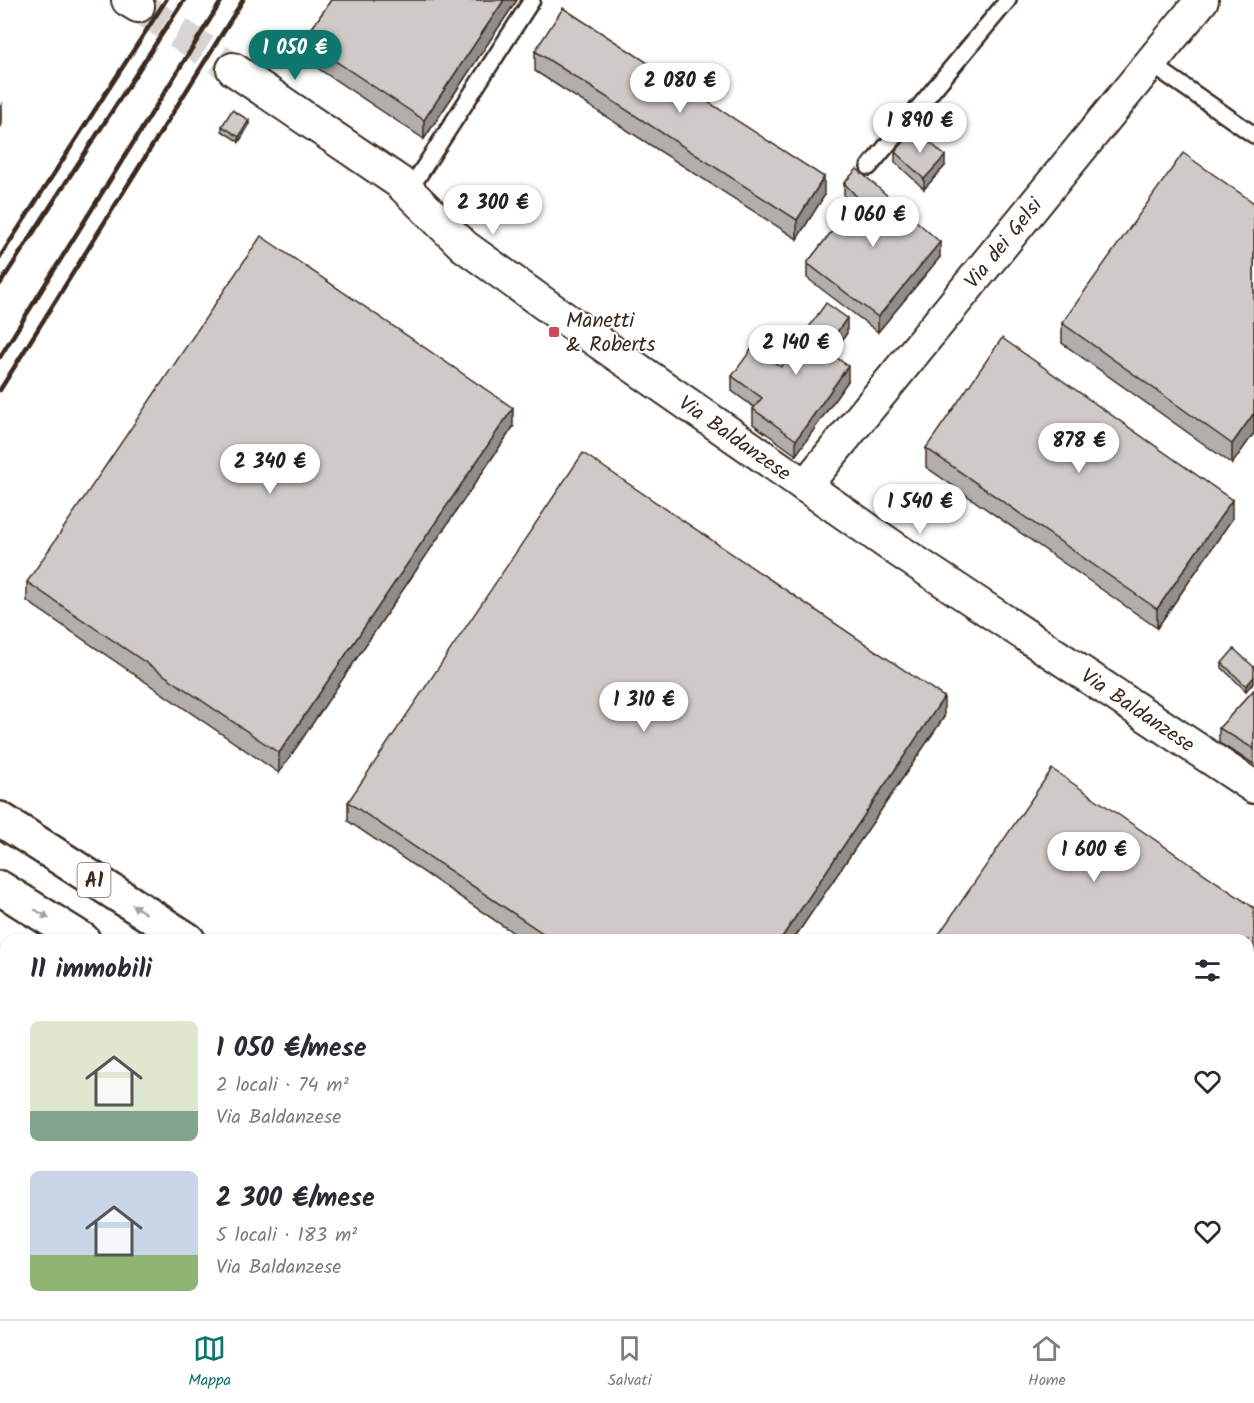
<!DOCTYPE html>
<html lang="it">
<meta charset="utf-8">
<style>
:root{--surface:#fff;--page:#f2f2f3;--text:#2b2b33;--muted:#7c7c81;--line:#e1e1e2;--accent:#0f766e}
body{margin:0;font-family:Kalam,sans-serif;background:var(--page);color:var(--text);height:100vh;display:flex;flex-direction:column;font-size:22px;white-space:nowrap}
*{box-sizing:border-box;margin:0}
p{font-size:20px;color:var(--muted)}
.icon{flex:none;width:33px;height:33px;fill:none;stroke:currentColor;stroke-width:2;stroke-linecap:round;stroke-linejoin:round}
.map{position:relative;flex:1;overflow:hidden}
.details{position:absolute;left:0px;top:934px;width:1254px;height:386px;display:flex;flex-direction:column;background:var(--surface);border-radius:18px 18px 0 0;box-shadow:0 2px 4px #0004}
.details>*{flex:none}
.price{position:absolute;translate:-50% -51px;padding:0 14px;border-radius:21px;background:#fff;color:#222;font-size:20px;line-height:39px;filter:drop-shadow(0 2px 3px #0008)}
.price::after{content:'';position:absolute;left:50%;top:36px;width:18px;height:14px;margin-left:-9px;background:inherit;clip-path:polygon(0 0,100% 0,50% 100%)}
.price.active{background:var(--accent);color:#fff}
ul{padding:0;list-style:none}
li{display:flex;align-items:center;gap:18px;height:150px;padding:0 30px}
li span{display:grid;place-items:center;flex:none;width:168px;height:120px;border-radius:9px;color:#555}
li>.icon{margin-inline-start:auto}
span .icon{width:72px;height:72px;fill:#fffc;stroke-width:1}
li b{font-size:26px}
h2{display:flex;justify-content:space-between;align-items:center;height:72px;padding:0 30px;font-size:26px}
.menu{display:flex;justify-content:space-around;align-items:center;height:84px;border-top:2px solid var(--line);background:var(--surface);font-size:16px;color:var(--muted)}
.menu a{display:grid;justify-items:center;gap:3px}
.menu .active{color:var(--accent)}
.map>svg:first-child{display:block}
</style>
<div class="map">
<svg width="1254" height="1319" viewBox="0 0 1254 1319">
<rect width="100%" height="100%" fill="#fff"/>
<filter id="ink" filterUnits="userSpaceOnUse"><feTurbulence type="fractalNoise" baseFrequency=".0167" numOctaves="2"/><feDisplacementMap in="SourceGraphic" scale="12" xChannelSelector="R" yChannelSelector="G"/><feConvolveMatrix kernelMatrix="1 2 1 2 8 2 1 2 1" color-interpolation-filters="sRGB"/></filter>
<g filter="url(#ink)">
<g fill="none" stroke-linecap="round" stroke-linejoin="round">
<polyline stroke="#d8d4d2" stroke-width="32" stroke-dasharray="32 16" stroke-linecap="butt" points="138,6 233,69"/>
<defs>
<g id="service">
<polyline points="1150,63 1254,135"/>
<polyline points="869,167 1008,0"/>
<polyline points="408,192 532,0"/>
<polyline points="292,1319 295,1314"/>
</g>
<g id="minor">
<polyline points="128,0 138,6"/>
<polyline points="233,69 399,182 464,246 564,318 896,549 1254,787"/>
<polyline points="805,486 1202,0"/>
</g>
<g id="motorway">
<polyline points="0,819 188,940"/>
<polyline points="0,888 83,940"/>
<polyline points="672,1314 680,1319"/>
<polyline points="778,1314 785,1319"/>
</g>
</defs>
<use href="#service" stroke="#3b2a1e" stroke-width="20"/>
<use href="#minor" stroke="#3b2a1e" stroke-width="36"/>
<use href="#motorway" stroke="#3b2a1e" stroke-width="38"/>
<use href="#service" stroke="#fff" stroke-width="15"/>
<use href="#minor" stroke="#fff" stroke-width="32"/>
<use href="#motorway" stroke="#fff" stroke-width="33"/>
<g stroke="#3b2a1e" stroke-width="4.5">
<polyline points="0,257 166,0"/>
<polyline points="0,284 184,0"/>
<polyline points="0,357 222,0"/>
<polyline points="0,390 243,0"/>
</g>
</g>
<g fill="#b2aeab" stroke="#3b2a1e" stroke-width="1.5">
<polygon points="331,0 517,0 424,139 304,59 304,40"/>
<polygon points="535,51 824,196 797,239 535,71"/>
<polygon points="249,125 239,142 222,131 222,126"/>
<polygon points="895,152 945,166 924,189 895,162"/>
<polygon points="844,183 940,257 878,332 807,278 807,263 852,206 844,198"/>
<polygon points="1254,203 1254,433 1232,464 1062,343 1062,323"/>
<polygon points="847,333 832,354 848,381 796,455 753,424 753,409 755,408 732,391 732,376 781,367"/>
<polygon points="513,427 279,773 27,601 27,582"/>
<polygon points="926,448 1232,519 1157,628 926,467"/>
<polygon points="1222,663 1254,667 1246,691 1222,668"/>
<polygon points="1254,690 1254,764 1219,743 1219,728"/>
<polygon points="944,717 793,940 524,940 348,821 348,802"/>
<polygon points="0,1113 6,1117 6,1314 261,1314 258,1319 0,1319"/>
</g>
<g fill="#918d8b" stroke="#3b2a1e" stroke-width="1.5">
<polygon points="504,0 517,0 424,139 424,120"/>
<polygon points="2,104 2,124 0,127 0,107"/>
<polygon points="249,120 249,125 239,142 239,137"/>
<polygon points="945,156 945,166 924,189 924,179"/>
<polygon points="824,177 824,196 797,239 797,220"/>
<polygon points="940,242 940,257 878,332 878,317"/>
<polygon points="847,318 847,333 825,364 825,349"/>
<polygon points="848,366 848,381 796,455 796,440"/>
<polygon points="513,408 513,427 279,773 279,753"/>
<polygon points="1254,413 1254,433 1232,464 1232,444"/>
<polygon points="1232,500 1232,519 1157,628 1157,609"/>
<polygon points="1254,677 1254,682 1246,691 1246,686"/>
<polygon points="944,697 944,717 793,940 780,940"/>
<polygon points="1254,1015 1254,1035 1248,1043 1248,1024"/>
<polygon points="248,1314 261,1314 258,1319 245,1319"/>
</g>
<g fill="#cfcac7" stroke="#3b2a1e" stroke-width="1.5">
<polygon points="331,0 504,0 424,120 304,40"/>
<polygon points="563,8 824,177 797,220 535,51"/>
<polygon points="232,110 249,120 239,137 222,126"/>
<polygon points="916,129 945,156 924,179 895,152"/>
<polygon points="1183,153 1254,203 1254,413 1232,444 1062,323"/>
<polygon points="857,169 940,242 878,317 807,263 858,198 844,183"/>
<polygon points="261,236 513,408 279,753 27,582"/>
<polygon points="826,303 847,318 825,349 848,366 796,440 753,409 762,398 732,376 753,347 781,367"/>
<polygon points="1002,338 1232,500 1157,609 926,448"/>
<polygon points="583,453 944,697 780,940 553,940 348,802"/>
<polygon points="1234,649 1254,667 1254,677 1246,686 1222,663"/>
<polygon points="1254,690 1254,749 1219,728"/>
<polygon points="1052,769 1254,908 1254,1015 1248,1024 1248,940 935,940"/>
<polygon points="0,1113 6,1117 6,1304 0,1300"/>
<polygon points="22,1314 248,1314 245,1319 29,1319"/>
</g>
<defs><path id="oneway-solid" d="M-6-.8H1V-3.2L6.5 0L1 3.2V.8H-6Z" transform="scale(1.5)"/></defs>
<g fill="#a79f9a">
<use href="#oneway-solid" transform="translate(139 909) rotate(-147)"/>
<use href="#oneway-solid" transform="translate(42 914) rotate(32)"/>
</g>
</g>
<rect fill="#d1495b" stroke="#fff" stroke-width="2" x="548" y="326" width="12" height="12" rx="3"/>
<g text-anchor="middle" stroke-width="4.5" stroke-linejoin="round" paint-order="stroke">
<rect fill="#fff" stroke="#766a62" stroke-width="1.5" x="77.5" y="863" width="33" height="34" rx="4.5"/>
<g font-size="20" font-weight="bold" fill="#3b2a1e">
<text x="94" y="887">A1</text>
</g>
<g font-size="21" fill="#3b2a1e" stroke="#fff">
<text transform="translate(1003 243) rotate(-51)" y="7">Via dei Gelsi</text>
<text transform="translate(735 438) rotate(35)" y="7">Via Baldanzese</text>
<text transform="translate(1138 710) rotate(34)" y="7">Via Baldanzese</text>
</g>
<g font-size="21" fill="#3b2a1e" stroke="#fff" text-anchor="start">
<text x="566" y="327">Manetti<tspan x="566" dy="24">&amp; Roberts</tspan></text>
</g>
</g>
</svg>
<b class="price active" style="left:295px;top:81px">1 050 €</b>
<b class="price" style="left:680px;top:114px">2 080 €</b>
<b class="price" style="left:920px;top:154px">1 890 €</b>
<b class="price" style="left:493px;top:236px">2 300 €</b>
<b class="price" style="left:873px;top:248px">1 060 €</b>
<b class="price" style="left:796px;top:376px">2 140 €</b>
<b class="price" style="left:1079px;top:474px">878 €</b>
<b class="price" style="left:270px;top:495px">2 340 €</b>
<b class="price" style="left:920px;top:535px">1 540 €</b>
<b class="price" style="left:644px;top:733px">1 310 €</b>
<b class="price" style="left:1094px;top:883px">1 600 €</b>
<section class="details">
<h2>11 immobili<svg class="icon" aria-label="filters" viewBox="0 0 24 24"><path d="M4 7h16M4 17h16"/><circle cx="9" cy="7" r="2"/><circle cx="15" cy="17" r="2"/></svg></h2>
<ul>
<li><span style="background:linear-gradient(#dfe7d0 75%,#7fa58c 0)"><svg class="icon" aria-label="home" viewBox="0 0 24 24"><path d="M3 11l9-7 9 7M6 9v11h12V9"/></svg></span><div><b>1 050 €/mese</b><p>2 locali · 74 m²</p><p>Via Baldanzese</p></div><svg class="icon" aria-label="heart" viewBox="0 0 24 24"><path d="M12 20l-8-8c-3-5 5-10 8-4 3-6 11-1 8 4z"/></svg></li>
<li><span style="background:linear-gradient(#c9d6e8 70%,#8fb573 0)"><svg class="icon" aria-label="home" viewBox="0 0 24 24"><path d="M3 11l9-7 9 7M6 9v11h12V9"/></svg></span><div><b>2 300 €/mese</b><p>5 locali · 183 m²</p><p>Via Baldanzese</p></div><svg class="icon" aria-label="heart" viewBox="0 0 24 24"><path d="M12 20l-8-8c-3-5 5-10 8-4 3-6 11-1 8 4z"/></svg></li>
</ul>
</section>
</div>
<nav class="menu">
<a class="active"><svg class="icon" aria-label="map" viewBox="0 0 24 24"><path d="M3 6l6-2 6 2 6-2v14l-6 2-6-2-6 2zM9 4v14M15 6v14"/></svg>Mappa</a>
<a><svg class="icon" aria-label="saved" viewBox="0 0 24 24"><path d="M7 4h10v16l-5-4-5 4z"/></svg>Salvati</a>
<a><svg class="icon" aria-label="home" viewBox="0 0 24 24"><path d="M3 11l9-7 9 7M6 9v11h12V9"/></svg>Home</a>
</nav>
